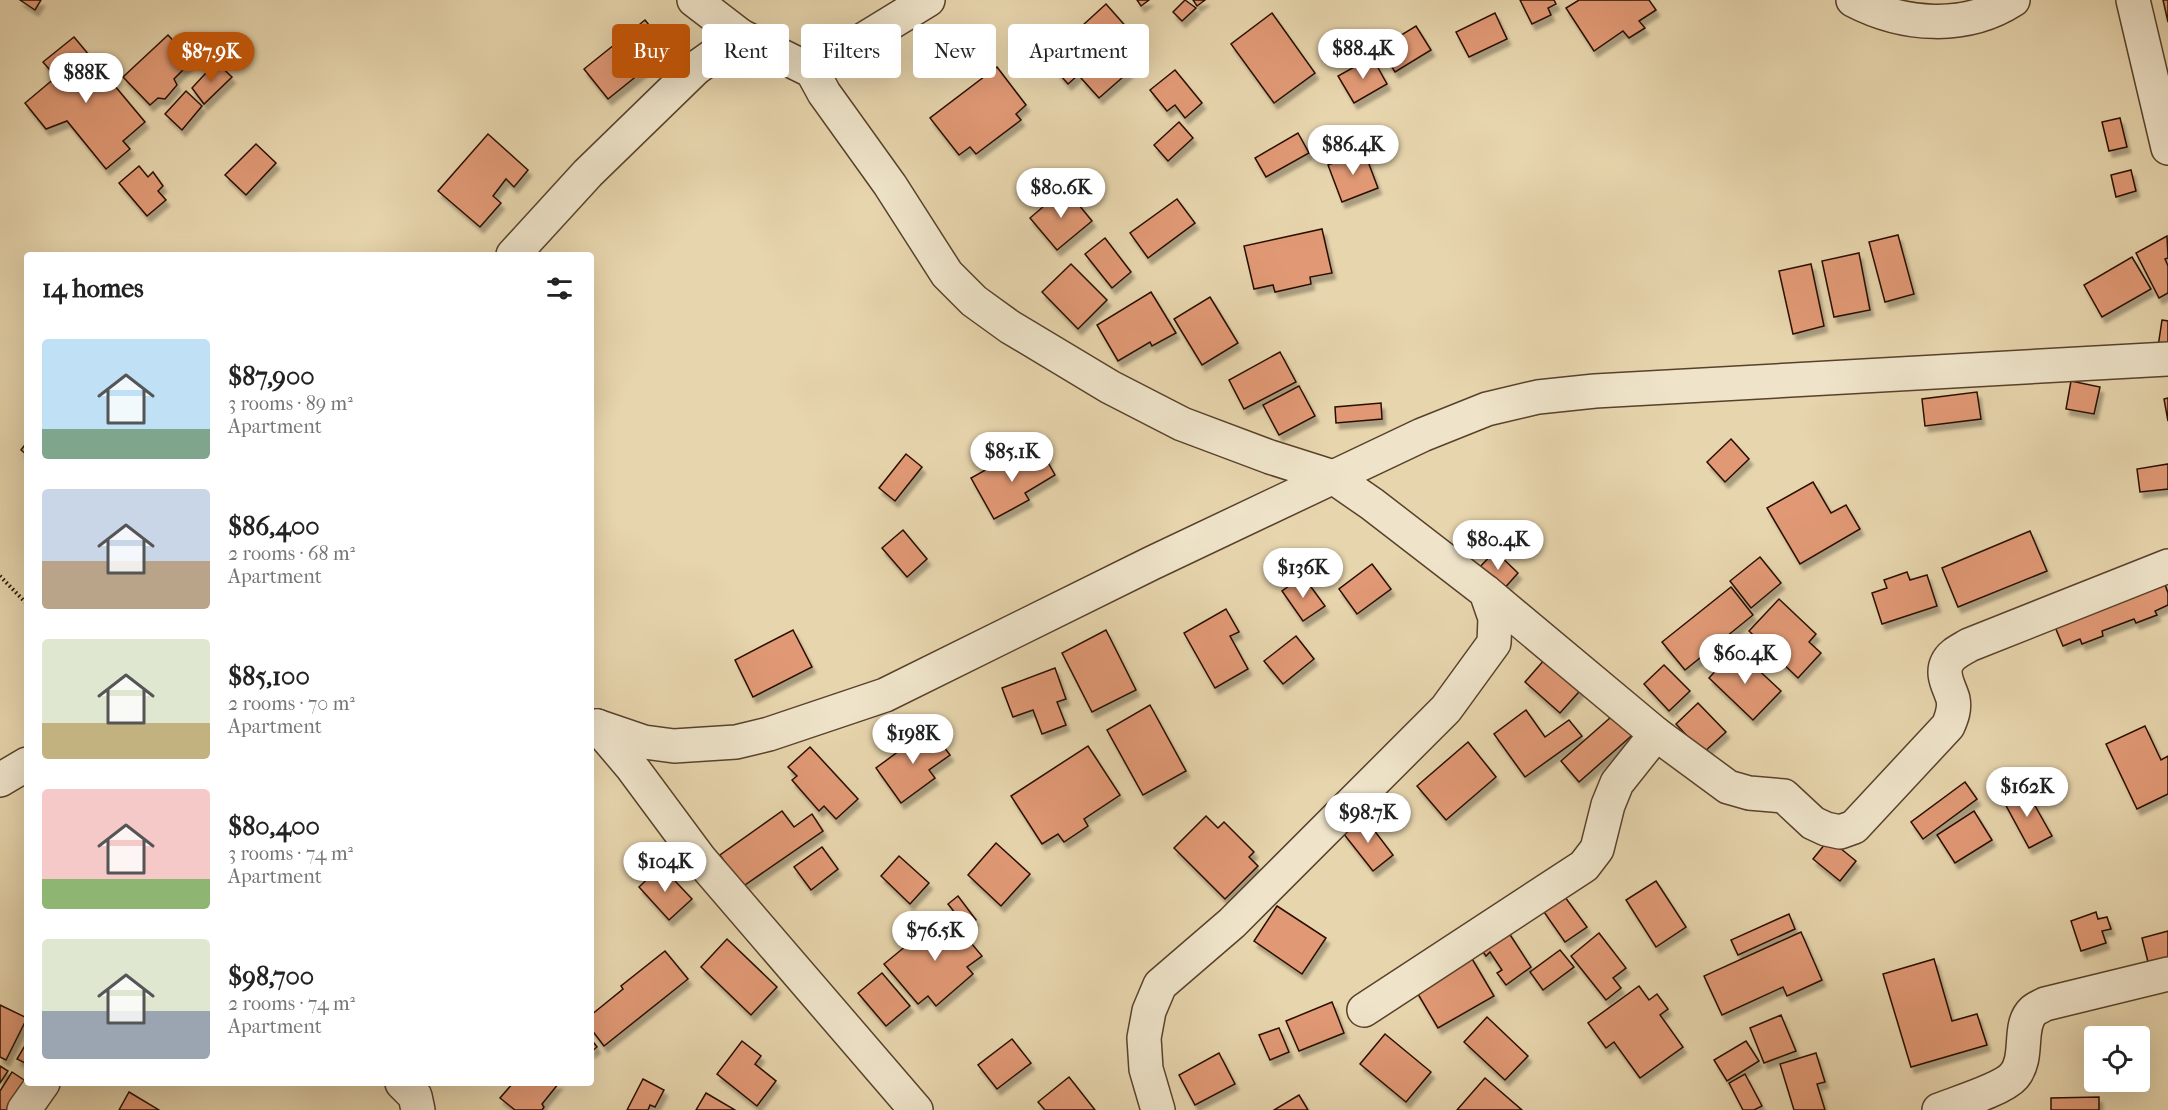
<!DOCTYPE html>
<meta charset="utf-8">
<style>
:root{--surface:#fff;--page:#f2f2f2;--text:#222;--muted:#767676;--accent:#b45309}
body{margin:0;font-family:"IM FELL French Canon",serif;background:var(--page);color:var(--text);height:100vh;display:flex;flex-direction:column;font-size:22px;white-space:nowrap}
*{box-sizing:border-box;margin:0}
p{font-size:20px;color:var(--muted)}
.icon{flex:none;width:33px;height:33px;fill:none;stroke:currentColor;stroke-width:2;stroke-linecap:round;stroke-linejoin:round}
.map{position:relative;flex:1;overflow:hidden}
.drawer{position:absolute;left:24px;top:252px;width:570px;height:834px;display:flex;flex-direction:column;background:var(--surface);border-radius:6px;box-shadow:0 6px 24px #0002}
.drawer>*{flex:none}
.hud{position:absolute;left:612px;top:24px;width:570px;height:54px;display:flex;gap:12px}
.fabs{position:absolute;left:2084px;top:1026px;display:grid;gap:12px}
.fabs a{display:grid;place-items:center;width:66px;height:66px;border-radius:6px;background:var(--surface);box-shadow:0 6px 24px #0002;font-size:30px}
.price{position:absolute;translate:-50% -51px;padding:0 14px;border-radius:21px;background:#fff;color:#222;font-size:20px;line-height:39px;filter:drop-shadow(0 2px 3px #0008)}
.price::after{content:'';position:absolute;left:50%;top:36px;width:18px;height:14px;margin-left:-9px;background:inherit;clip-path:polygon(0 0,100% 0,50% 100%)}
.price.selected{background:var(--accent);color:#fff}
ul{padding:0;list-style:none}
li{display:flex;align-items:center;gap:18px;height:150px;padding:0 18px}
li span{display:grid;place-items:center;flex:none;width:168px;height:120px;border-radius:6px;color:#555}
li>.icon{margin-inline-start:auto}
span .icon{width:72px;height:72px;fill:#fffc;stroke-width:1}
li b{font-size:26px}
h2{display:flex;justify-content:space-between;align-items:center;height:72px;padding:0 18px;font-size:26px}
.tag{padding:0 21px;border-radius:6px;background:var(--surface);box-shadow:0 6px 24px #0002;font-size:21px;line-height:54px}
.tag.selected{background:var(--accent);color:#fff}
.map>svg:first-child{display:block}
</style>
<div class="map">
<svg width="2168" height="1110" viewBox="0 0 2168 1110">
<defs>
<filter id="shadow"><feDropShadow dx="3.5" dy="6" stdDeviation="1.5" flood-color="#0004"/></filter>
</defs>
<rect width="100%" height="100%" fill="#e7d5ad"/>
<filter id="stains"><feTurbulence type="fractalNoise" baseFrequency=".00333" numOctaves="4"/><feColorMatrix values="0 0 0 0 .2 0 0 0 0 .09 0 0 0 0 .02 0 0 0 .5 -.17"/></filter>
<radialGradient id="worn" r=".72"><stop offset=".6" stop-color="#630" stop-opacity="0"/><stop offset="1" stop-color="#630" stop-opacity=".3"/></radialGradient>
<g fill="#e19975" stroke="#291000" stroke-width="1.5" filter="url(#shadow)">
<polygon points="20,0 41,0 35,10"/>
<polygon points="1137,0 1149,0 1141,6"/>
<polygon points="1185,0 1196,8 1182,21 1173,12"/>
<polygon points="1193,0 1205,0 1197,6"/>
<polygon points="1520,0 1554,0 1556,4 1548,8 1551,15 1532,24"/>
<polygon points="1579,0 1649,0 1656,10 1639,21 1645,28 1629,38 1623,31 1594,51 1566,8"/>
<polygon points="2163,0 2168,0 2168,22"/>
<polygon points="1106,4 1129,30 1068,84 1039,51 1064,29 1071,36"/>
<polygon points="1272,13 1315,73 1274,103 1231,44"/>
<polygon points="1495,13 1507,39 1469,57 1456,32"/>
<polygon points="645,20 669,50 608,99 584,69"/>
<polygon points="1416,26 1431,50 1395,72 1380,48"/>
<polygon points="168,35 192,61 174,79 177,85 165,99 158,98 150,105 123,77"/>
<polygon points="74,37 145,122 123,141 130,149 106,169 67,121 46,129 25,103 56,77 43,62"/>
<polygon points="1114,49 1131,70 1099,98 1081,78"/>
<polygon points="1372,57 1387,84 1354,103 1338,76"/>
<polygon points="216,62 232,77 204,104 192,88"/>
<polygon points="997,67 1026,105 1016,114 1021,120 976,154 970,147 959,155 930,118"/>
<polygon points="1175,70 1202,103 1185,118 1175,105 1167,111 1150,90"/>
<polygon points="186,91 202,106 182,130 165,114"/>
<polygon points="2120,118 2127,147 2109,151 2102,122"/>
<polygon points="1179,122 1193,138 1168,161 1154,145"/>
<polygon points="1298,133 1309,153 1266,177 1255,158"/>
<polygon points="488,134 528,170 514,187 506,179 493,196 501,203 480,227 438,191"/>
<polygon points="256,144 276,163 246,195 225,175"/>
<polygon points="1364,151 1378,188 1342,202 1328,165"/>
<polygon points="139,166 148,177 153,172 163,186 158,191 166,200 147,216 119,183"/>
<polygon points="2131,170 2136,191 2116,197 2111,175"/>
<polygon points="1065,188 1092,221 1057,250 1030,218"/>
<polygon points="1177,199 1195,223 1148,258 1130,233"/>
<polygon points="1322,229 1332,273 1310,277 1311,284 1275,292 1273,285 1254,289 1244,246"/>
<polygon points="1898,235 1914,294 1885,302 1869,242"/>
<polygon points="2167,236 2168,258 2165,259 2168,266 2168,293 2159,298 2136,253"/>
<polygon points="1105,238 1131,272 1112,288 1085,254"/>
<polygon points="1859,253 1870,310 1834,317 1822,261"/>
<polygon points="2132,257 2151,289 2102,317 2084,285"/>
<polygon points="1071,264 1107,300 1078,329 1042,292"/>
<polygon points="1811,264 1824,326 1793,334 1779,271"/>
<polygon points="1151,292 1176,333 1152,346 1150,342 1118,361 1097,325"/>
<polygon points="1210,297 1238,343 1202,365 1174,319"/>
<polygon points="2162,320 2168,321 2168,348 2158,347"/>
<polygon points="1280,352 1296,382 1244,409 1229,380"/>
<polygon points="2071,381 2100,387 2094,414 2066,409"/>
<polygon points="1299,386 1315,416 1279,435 1263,405"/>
<polygon points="1977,392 1981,419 1925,426 1922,399"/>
<polygon points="2168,398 2168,421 2164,399"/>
<polygon points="1381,403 1382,419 1336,423 1335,407"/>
<polygon points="1731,439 1749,459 1725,482 1707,462"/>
<polygon points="27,442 27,455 21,450"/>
<polygon points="1041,450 1055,475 1025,493 1029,500 994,519 971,478 1007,458 1012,466"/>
<polygon points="906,454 922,467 895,501 879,488"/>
<polygon points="2168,464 2168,489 2140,492 2137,469"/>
<polygon points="1813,482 1831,513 1846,505 1860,529 1800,564 1767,508"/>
<polygon points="903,530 927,559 907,577 882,548"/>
<polygon points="2030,531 2047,571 1958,607 1942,568"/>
<polygon points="1495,551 1518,573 1502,591 1478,569"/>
<polygon points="1760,557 1781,583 1751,608 1730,581"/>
<polygon points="1372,564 1391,589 1357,614 1339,589"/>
<polygon points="1907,572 1910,580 1927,575 1937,606 1882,624 1872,593 1887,588 1884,580"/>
<polygon points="1303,576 1325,606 1303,621 1282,591"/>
<polygon points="2163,579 2168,593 2168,605 2155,611 2157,615 2136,623 2134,619 2102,631 2103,636 2082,644 2080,639 2063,646 2053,622"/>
<polygon points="1731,587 1753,615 1685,670 1662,642"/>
<polygon points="1779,599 1816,634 1809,642 1821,653 1798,678 1749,631"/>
<polygon points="1226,609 1239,632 1230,636 1248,669 1215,688 1184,633"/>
<polygon points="793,630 812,667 753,697 735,660"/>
<polygon points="1106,630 1136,690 1092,712 1062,653"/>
<polygon points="1296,636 1314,659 1283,684 1264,661"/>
<polygon points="1736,649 1781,691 1753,720 1709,678"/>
<polygon points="1552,651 1587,683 1560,713 1525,682"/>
<polygon points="1664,665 1690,691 1669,711 1644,684"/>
<polygon points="1055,668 1066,699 1057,702 1066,725 1042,734 1033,710 1013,717 1002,688"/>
<polygon points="1698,703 1726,732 1703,753 1676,724"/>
<polygon points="1150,705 1186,771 1143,795 1107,730"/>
<polygon points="1526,710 1545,737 1569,720 1582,736 1525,777 1494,734"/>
<polygon points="1619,710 1637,731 1579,782 1561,761"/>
<polygon points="2145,726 2161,760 2168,756 2168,794 2137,809 2106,744"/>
<polygon points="930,728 950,755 929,770 935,778 901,803 876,768"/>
<polygon points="1468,742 1496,777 1446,820 1417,786"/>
<polygon points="1088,746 1120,795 1084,819 1088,826 1064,842 1058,834 1042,844 1011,796"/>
<polygon points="810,747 858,799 836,819 824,806 819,811 792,780 797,776 788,767"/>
<polygon points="1965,782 1977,799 1923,839 1911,822"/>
<polygon points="2025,788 2052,836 2029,848 2003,800"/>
<polygon points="782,811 794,827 812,814 823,831 742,887 720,855"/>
<polygon points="1974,811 1992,840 1955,863 1937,835"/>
<polygon points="1206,816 1218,828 1224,822 1254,852 1249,857 1258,866 1225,899 1174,848"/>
<polygon points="1364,817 1393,855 1373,871 1343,833"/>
<polygon points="1829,839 1856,861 1840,881 1813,859"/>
<polygon points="996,843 1030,874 1001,906 968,875"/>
<polygon points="822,847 838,869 811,890 794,867"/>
<polygon points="899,856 929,883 910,904 881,876"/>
<polygon points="661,866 692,899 669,920 639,887"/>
<polygon points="1656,881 1686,927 1656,947 1626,900"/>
<polygon points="958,896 976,920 967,928 948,904"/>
<polygon points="1565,897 1587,927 1565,942 1544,912"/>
<polygon points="1277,906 1326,938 1302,974 1254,941"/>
<polygon points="2096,912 2098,919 2107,917 2111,929 2102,931 2106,943 2081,951 2071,921"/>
<polygon points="946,913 982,956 967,967 973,974 936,1006 928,996 918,1004 884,964"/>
<polygon points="1789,914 1795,929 1738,955 1731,940"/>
<polygon points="1505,927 1531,967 1506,985 1497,973 1502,970 1490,952 1486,956 1478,945"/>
<polygon points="2168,931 2168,957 2148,962 2142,938"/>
<polygon points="1801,932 1822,980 1787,996 1783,987 1722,1015 1704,976"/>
<polygon points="1599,933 1626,968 1613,978 1621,988 1606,1000 1571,956"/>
<polygon points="727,939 777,987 751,1015 701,967"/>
<polygon points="1560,950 1574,967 1543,990 1530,972"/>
<polygon points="665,951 688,979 604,1046 591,1029 591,1015 623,989 621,986"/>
<polygon points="1471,957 1494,996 1438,1028 1415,989"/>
<polygon points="1934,959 1952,1021 1977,1014 1987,1045 1911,1067 1883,974"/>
<polygon points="882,973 910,1006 886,1026 858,993"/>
<polygon points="1639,986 1649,1000 1657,994 1668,1009 1660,1015 1683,1047 1640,1078 1614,1042 1606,1048 1588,1023"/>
<polygon points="1332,1002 1344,1033 1299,1051 1286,1021"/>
<polygon points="0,1005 27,1018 6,1060 0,1057"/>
<polygon points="1781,1015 1796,1051 1764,1063 1750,1028"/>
<polygon points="1487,1017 1528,1056 1505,1080 1464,1042"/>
<polygon points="1279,1028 1289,1052 1270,1060 1259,1035"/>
<polygon points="1385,1034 1431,1072 1406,1102 1360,1064"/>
<polygon points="591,1039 597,1047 591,1052"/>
<polygon points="1012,1039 1031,1063 997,1089 978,1065"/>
<polygon points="742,1041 761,1056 755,1064 776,1081 757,1106 717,1074"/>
<polygon points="1746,1041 1759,1061 1727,1081 1714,1060"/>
<polygon points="27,1042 27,1064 17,1059"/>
<polygon points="1219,1053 1235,1084 1195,1105 1179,1075"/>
<polygon points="1816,1053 1825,1082 1817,1084 1825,1110 1794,1110 1780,1064"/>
<polygon points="0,1066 8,1071 0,1083"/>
<polygon points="12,1072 27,1082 10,1110 0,1110 0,1091"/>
<polygon points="1745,1074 1762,1106 1754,1110 1743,1110 1729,1083"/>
<polygon points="1069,1077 1095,1110 1045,1110 1038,1102"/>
<polygon points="1485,1078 1522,1110 1457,1110"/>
<polygon points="643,1079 664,1090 655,1107 650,1105 648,1110 627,1110"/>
<polygon points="513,1083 559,1083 542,1104 544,1107 542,1110 515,1110 500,1098"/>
<polygon points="129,1092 159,1110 119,1110"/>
<polygon points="706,1093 735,1110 696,1110"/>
<polygon points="1299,1095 1308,1110 1274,1110"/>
<polygon points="2099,1097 2099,1110 2051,1110 2051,1098"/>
</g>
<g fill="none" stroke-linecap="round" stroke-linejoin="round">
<defs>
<g id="minor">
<polyline points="694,0 741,36 812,71 824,93 890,185 947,274 974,301 1010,327 1110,387 1182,424 1270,457 1333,477 1372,504 1486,592 1495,618 1494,643 1446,709 1232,923 1160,985 1149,1011 1144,1038 1146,1069 1158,1110"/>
<path d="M1853,0C1903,26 1965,31 2013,0"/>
<polyline points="2133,0 2168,148"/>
<polyline points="812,71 928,0"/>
<polyline points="513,255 588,173 696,68 741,36"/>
<path d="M1486,592L1656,734L1728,787L1749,793L1784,796L1813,823L1826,829L1840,832L1854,827L1948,726C1952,717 1955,709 1953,699C1950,688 1941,675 1947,663C1951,654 1961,650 1969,645L2168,566"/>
<polyline points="597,726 644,742 674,746 736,742 769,734 885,695 1152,563 1422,435 1487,409 1538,397 1595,391 2168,359"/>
<polyline points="597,726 631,766 700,859 916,1110"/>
<polyline points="0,780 27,764"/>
<polyline points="1364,1010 1584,866 1597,849 1608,805 1617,783 1656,734"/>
<polyline points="402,1083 415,1096 418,1110"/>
<polyline points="24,1110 43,1083"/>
<path d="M1939,1110C1957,1103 2003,1089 2014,1076C2030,1057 2017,1026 2033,1011C2036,1008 2042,1006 2045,1004L2168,974"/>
</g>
</defs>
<use href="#minor" stroke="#58412b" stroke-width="36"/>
<polyline stroke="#291000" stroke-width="4" stroke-dasharray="1.5 3" stroke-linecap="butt" points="0,576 27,604"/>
<use href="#minor" stroke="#efe4ca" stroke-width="33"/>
</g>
<rect width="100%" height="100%" filter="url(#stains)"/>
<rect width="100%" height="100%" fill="url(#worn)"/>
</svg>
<div class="fabs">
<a><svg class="icon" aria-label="locate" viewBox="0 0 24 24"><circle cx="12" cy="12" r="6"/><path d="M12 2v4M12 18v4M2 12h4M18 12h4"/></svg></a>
</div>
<b class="price" style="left:1363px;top:80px">$88.4K</b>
<b class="price selected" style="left:211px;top:83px">$87.9K</b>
<b class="price" style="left:86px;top:104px">$88K</b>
<b class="price" style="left:1353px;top:176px">$86.4K</b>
<b class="price" style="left:1061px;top:219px">$80.6K</b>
<b class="price" style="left:1012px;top:483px">$85.1K</b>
<b class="price" style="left:1498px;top:571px">$80.4K</b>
<b class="price" style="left:1303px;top:599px">$136K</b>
<b class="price" style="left:1745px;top:685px">$60.4K</b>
<b class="price" style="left:913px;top:765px">$198K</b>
<b class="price" style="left:2027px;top:818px">$162K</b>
<b class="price" style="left:1368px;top:844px">$98.7K</b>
<b class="price" style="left:665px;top:893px">$104K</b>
<b class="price" style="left:935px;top:962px">$76.5K</b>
<div class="hud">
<a class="tag selected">Buy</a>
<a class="tag">Rent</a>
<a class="tag">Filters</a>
<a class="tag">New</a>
<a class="tag">Apartment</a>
</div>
<section class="drawer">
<h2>14 homes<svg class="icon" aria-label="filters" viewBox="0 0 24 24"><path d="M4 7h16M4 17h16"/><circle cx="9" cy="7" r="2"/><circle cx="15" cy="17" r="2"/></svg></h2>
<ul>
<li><span style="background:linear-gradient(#bfe0f5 75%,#7fa58c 0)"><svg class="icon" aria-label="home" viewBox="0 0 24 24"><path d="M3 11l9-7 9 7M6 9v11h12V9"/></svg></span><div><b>$87,900</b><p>3 rooms · 89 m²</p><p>Apartment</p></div></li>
<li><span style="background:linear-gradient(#c9d6e8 60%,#b9a48a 0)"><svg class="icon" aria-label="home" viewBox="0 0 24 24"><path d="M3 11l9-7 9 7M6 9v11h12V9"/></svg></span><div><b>$86,400</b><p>2 rooms · 68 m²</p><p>Apartment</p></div></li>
<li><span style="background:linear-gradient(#dfe7d0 70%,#c2b280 0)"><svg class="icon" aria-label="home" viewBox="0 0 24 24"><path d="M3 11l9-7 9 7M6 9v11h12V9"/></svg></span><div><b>$85,100</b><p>2 rooms · 70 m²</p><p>Apartment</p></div></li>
<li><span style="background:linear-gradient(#f6c9c9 75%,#8fb573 0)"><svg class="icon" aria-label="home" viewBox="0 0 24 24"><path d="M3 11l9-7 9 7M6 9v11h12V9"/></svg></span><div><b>$80,400</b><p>3 rooms · 74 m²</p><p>Apartment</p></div></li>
<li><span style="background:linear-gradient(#dfe7d0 60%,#9aa5b1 0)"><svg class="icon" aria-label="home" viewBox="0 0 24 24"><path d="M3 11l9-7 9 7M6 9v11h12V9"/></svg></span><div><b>$98,700</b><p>2 rooms · 74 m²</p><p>Apartment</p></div></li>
</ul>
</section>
</div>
